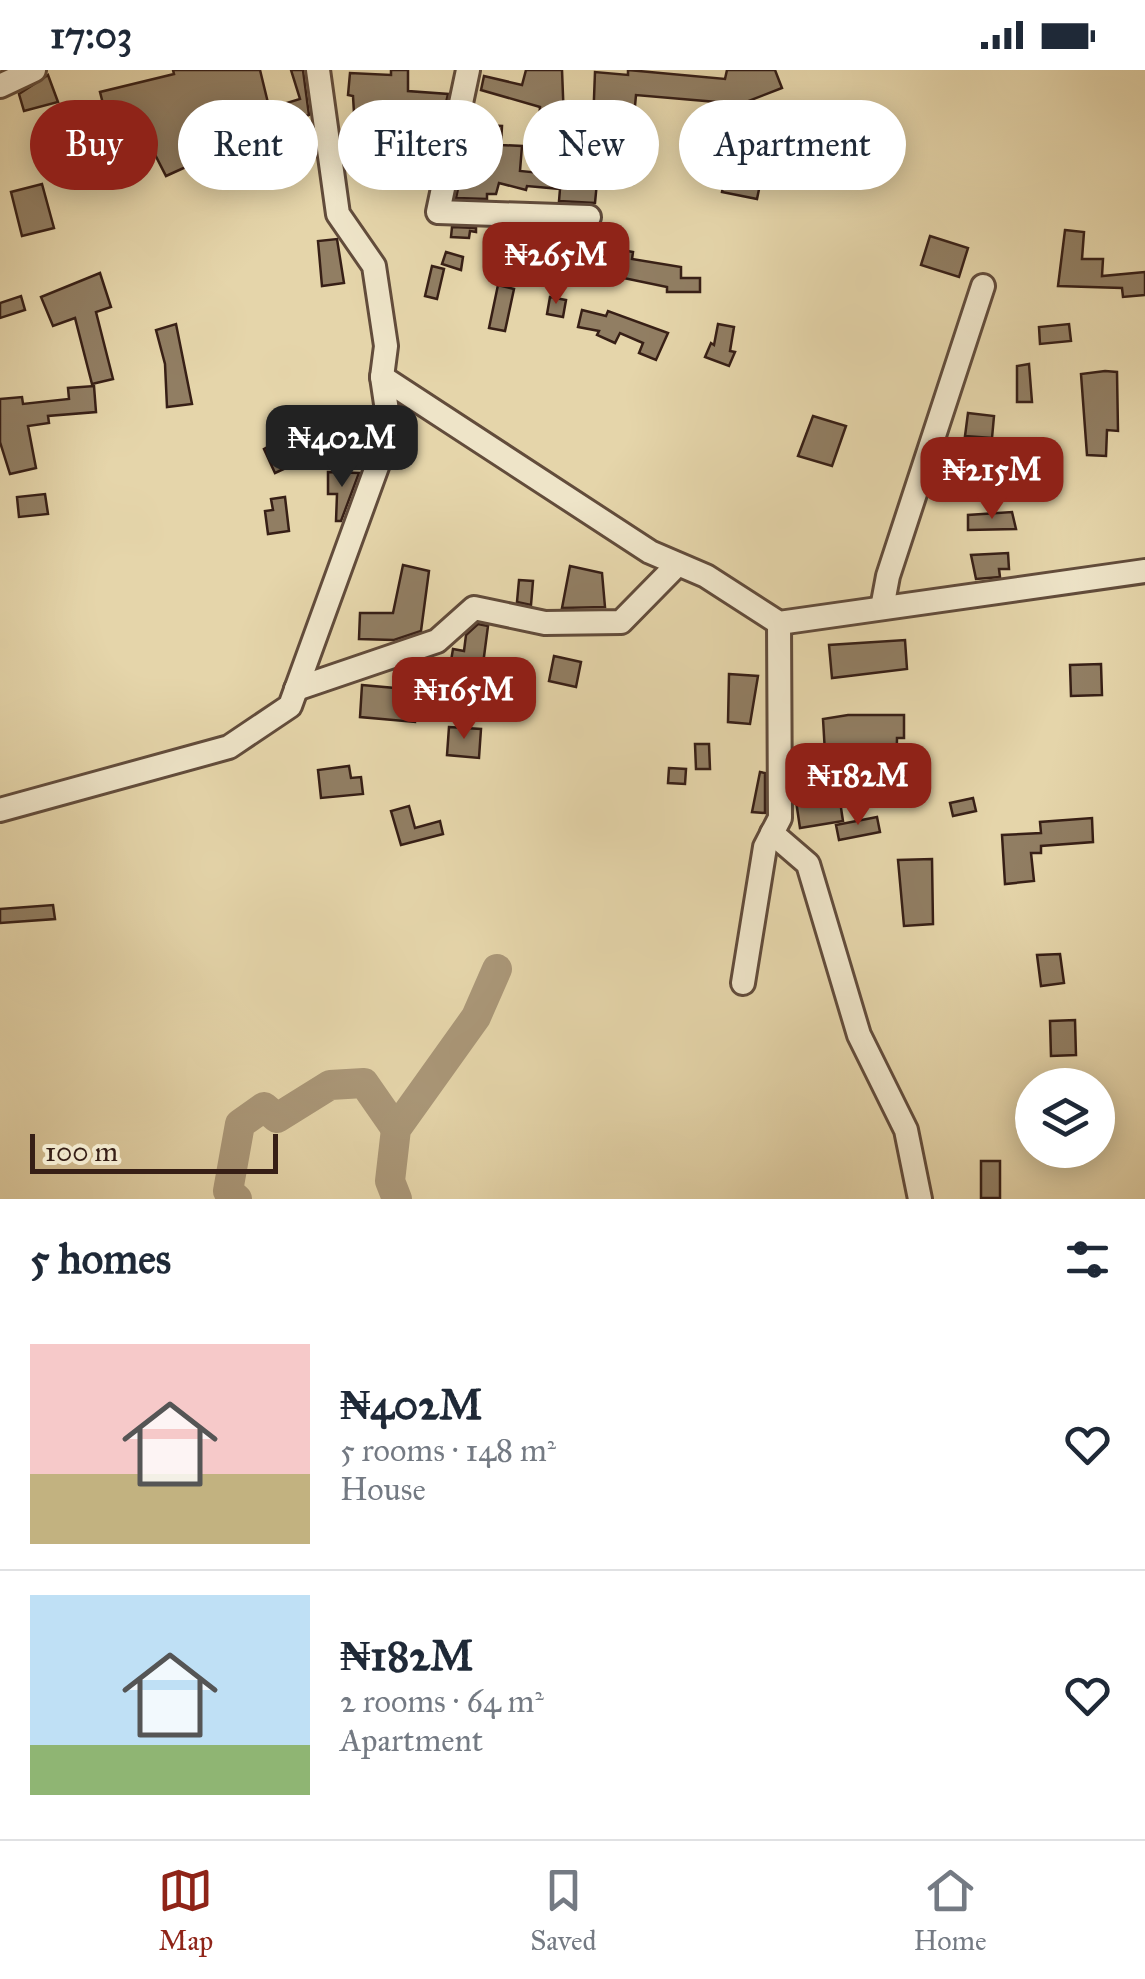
<!DOCTYPE html>
<meta charset="utf-8">
<style>
:root{--surface:#fff;--page:#f2f2f3;--text:#1f2937;--muted:#747a83;--line:#e0e1e3;--accent:#8f2418}
body{margin:0;font-family:"IM FELL Great Primer",serif;background:var(--page);color:var(--text);height:100vh;display:flex;flex-direction:column;font-size:38px;white-space:nowrap}
*{box-sizing:border-box;margin:0}
p{font-size:32px;color:var(--muted)}
.icon{flex:none;width:55px;height:55px;fill:none;stroke:currentColor;stroke-width:2;stroke-linecap:round;stroke-linejoin:round}
.map{position:relative;height:1129px;overflow:hidden}
.side{display:flex;flex-direction:column;background:var(--surface);flex:1}
.side>*{flex:none}
.top-card{position:absolute;left:30px;top:30px;width:1085px;height:90px;display:flex;gap:20px}
.fabs{position:absolute;left:1015px;top:998px;display:grid;gap:20px}
.fabs a{display:grid;place-items:center;width:100px;height:100px;border-radius:50%;background:var(--surface);box-shadow:0 5px 25px #0003;font-size:50px}
.scale{position:absolute;left:30px;bottom:25px;width:248px;box-sizing:border-box;padding-left:10px;border:5px solid #371f16;border-top:0;font-size:28px;line-height:35px;white-space:nowrap;color:#371f16;-webkit-text-stroke:8px #eee4c8;paint-order:stroke}
.price{position:absolute;translate:-50% -85px;padding:0 22px;border-radius:20px;background:var(--accent);color:#fff;font-size:32px;line-height:65px;filter:drop-shadow(0 2px 5px #0008)}
.price::after{content:'';position:absolute;left:50%;top:60px;width:30px;height:22px;margin-left:-15px;background:inherit;clip-path:polygon(0 0,100% 0,50% 100%)}
.price.current{background:#222;color:#fff}
ul{padding:0;list-style:none}
li{display:flex;align-items:center;gap:30px;height:250px;padding:0 30px}
li+li{border-top:2px solid var(--line)}
li span{display:grid;place-items:center;flex:none;width:280px;height:200px;border-radius:0px;color:#555}
li>.icon{margin-inline-start:auto}
span .icon{width:120px;height:120px;fill:#fffc;stroke-width:1}
li b{font-size:42px}
h2{display:flex;justify-content:space-between;align-items:center;height:120px;padding:0 30px;font-size:42px}
.chip{padding:0 35px;border-radius:45px;background:var(--surface);box-shadow:0 5px 25px #0003;font-size:35px;line-height:90px}
.chip.current{background:var(--accent);color:#fff}
.status{display:flex;justify-content:space-between;align-items:center;height:70px;padding:0 50px;background:var(--surface);direction:ltr}
.status svg{height:28px;fill:currentColor}
.tab-bar{display:flex;justify-content:space-around;align-items:center;height:140px;border-top:2px solid var(--line);background:var(--surface);font-size:28px;color:var(--muted)}
.tab-bar a{display:grid;justify-items:center;gap:5px}
.tab-bar .current{color:var(--accent)}
.map>svg:first-child{display:block}
</style>
<div class="status"><b>17:03</b><svg viewBox="0 0 49 12"><path d="M0 12V9h3v3zM5 12V6h3v6zM10 12V3h3v9zM15 12V0h3v12zM26 1h20v11H26zM47 4h2v5h-2z"/></svg></div>
<div class="map">
<svg width="1145" height="1129" viewBox="0 0 1145 1129">
<rect width="100%" height="100%" fill="#e5d5aa"/>
<filter id="stains"><feTurbulence type="fractalNoise" baseFrequency=".002" numOctaves="4"/><feColorMatrix values="0 0 0 0 .2 0 0 0 0 .09 0 0 0 0 .02 0 0 0 .5 -.17"/></filter>
<radialGradient id="worn" r=".72"><stop offset=".6" stop-color="#630" stop-opacity="0"/><stop offset="1" stop-color="#630" stop-opacity=".3"/></radialGradient>
<g fill="none" stroke-linecap="round" stroke-linejoin="round">
<g stroke="#aa9778" stroke-width="30">
<polyline points="237,1129 228,1121 240,1054 264,1037 277,1048 330,1015 364,1013 396,1059"/>
<polyline points="397,1129 390,1111 396,1059 476,947 497,899"/>
</g>
</g>
<g fill="#917e63" stroke="#371f16" stroke-width="2.5">
<polygon points="173,0 260,0 269,37 255,40 254,34 223,40 239,73 166,106 145,65 113,73 100,22 174,4"/>
<polygon points="291,0 303,0 309,45 300,48 310,82 299,85 305,97 281,107 273,81 279,79 267,39 300,29"/>
<polygon points="391,0 408,0 408,21 448,24 443,46 441,42 418,40 354,43 353,26 348,25 350,3 391,5"/>
<polygon points="526,0 562,0 564,51 539,50 540,37 481,20 484,6 522,15"/>
<polygon points="628,0 725,9 727,0 775,0 782,18 728,39 728,33 636,25 634,47 612,51 611,86 633,92 633,114 597,112 595,133 559,131 560,119 527,116 526,120 499,113 496,124 487,124 487,129 456,128 463,95 485,100 483,55 502,56 501,75 522,76 520,101 550,104 552,77 592,80 595,2 628,5"/>
<polygon points="48,5 58,32 24,41 19,24"/>
<polygon points="727,42 784,45 783,63 742,60 742,65 726,65"/>
<polygon points="728,88 764,95 757,129 722,122"/>
<polygon points="42,114 54,158 22,166 11,122"/>
<polygon points="452,157 476,158 476,162 470,161 469,168 451,167"/>
<polygon points="509,159 534,160 532,173 507,171"/>
<polygon points="1065,160 1084,162 1082,189 1103,189 1102,206 1145,202 1145,225 1123,227 1122,218 1058,216"/>
<polygon points="930,166 968,178 959,207 921,195"/>
<polygon points="337,169 344,213 322,216 318,171"/>
<polygon points="617,179 633,182 632,189 681,197 681,208 700,208 700,222 667,222 667,217 590,201 593,184 615,188"/>
<polygon points="446,182 463,187 461,200 442,194"/>
<polygon points="573,194 590,196 588,215 571,213"/>
<polygon points="432,196 444,199 437,229 425,226"/>
<polygon points="100,203 111,237 96,242 113,309 92,314 75,248 53,256 41,227"/>
<polygon points="498,215 514,219 505,261 489,258"/>
<polygon points="21,226 25,240 0,248 0,233"/>
<polygon points="550,227 566,230 563,247 547,244"/>
<polygon points="582,240 606,246 608,241 668,263 656,290 639,283 643,273 620,263 615,273 597,265 599,261 578,257"/>
<polygon points="176,254 192,334 167,337 165,294 156,260"/>
<polygon points="718,254 734,257 730,281 735,282 729,296 705,287 711,273 714,275"/>
<polygon points="1069,254 1071,271 1040,274 1039,257"/>
<polygon points="1029,294 1032,332 1017,332 1017,296"/>
<polygon points="1105,301 1117,302 1118,361 1107,360 1106,386 1087,385 1081,304"/>
<polygon points="94,316 96,342 48,346 49,353 28,356 36,398 10,404 0,372 0,329 22,327 23,334 69,329 68,318"/>
<polygon points="968,343 994,346 992,368 965,366"/>
<polygon points="813,346 846,356 832,396 798,386"/>
<polygon points="303,357 314,385 275,403 264,379"/>
<polygon points="998,371 1033,372 1032,406 997,405"/>
<polygon points="328,402 359,403 341,451 336,451 337,424 328,424"/>
<polygon points="45,424 48,444 19,447 17,427"/>
<polygon points="285,427 289,461 268,464 265,441 273,440 271,429"/>
<polygon points="1012,442 1016,459 968,460 968,445"/>
<polygon points="1008,483 1009,499 999,499 1000,507 976,509 971,485"/>
<polygon points="403,495 429,501 421,561 394,570 359,569 360,543 393,543"/>
<polygon points="570,496 602,503 605,537 562,538"/>
<polygon points="519,510 533,511 531,535 517,532"/>
<polygon points="478,554 488,556 482,602 450,597 453,579 464,581 466,565"/>
<polygon points="905,570 907,599 832,608 829,575"/>
<polygon points="554,586 581,592 576,617 549,611"/>
<polygon points="1101,594 1102,625 1071,626 1070,595"/>
<polygon points="729,604 758,606 750,654 728,652"/>
<polygon points="362,615 417,620 415,652 360,647"/>
<polygon points="848,645 904,645 904,668 897,668 896,714 875,714 876,680 825,683 823,649"/>
<polygon points="449,657 481,659 479,688 447,685"/>
<polygon points="695,674 709,674 710,699 696,699"/>
<polygon points="349,696 351,708 361,707 363,724 321,728 318,700"/>
<polygon points="669,698 686,699 685,714 668,713"/>
<polygon points="760,702 765,703 765,743 752,742"/>
<polygon points="838,718 843,751 800,758 795,724"/>
<polygon points="973,728 976,741 953,746 950,733"/>
<polygon points="409,736 415,758 440,751 443,764 401,775 391,741"/>
<polygon points="877,747 880,762 839,770 836,755"/>
<polygon points="1092,748 1093,772 1041,776 1041,783 1031,783 1034,811 1005,814 1002,765 1041,763 1040,752"/>
<polygon points="932,789 933,854 904,856 898,790"/>
<polygon points="53,835 55,849 0,853 0,839"/>
<polygon points="1060,884 1064,913 1041,916 1037,885"/>
<polygon points="1075,950 1076,985 1051,986 1050,951"/>
<rect x="981" y="1091" width="19" height="37"/>
</g>
<g fill="none" stroke-linecap="round" stroke-linejoin="round">
<defs>
<g id="minor">
<polyline points="468,0 438,142 589,147"/>
<polyline points="0,16 34,0"/>
<polyline points="382,307 650,482 706,506 779,553 1145,501"/>
<polyline points="882,538 888,506 983,216"/>
<polyline points="296,619 437,571 474,538 545,553 621,552 677,495"/>
<polyline points="0,740 229,677 290,636 390,361 382,307 386,276 374,196 338,144 318,0"/>
<polyline points="772,763 808,794 859,965 906,1060 920,1129"/>
<polyline points="743,913 765,777 780,748 779,553"/>
</g>
</defs>
<use href="#minor" stroke="#624c3b" stroke-width="28"/>
<use href="#minor" stroke="#eee4c8" stroke-width="22"/>
</g>
<rect width="100%" height="100%" filter="url(#stains)"/>
<rect width="100%" height="100%" fill="url(#worn)"/>
</svg>
<div class="fabs">
<a><svg class="icon" aria-label="layers" viewBox="0 0 24 24"><path d="M12 4l9 5-9 5-9-5zM3 14l9 5 9-5"/></svg></a>
</div>
<div class="scale">100 m</div>
<b class="price" style="left:556px;top:237px">₦265M</b>
<b class="price current" style="left:342px;top:420px">₦402M</b>
<b class="price" style="left:992px;top:452px">₦215M</b>
<b class="price" style="left:464px;top:672px">₦165M</b>
<b class="price" style="left:858px;top:758px">₦182M</b>
<div class="top-card">
<a class="chip current">Buy</a>
<a class="chip">Rent</a>
<a class="chip">Filters</a>
<a class="chip">New</a>
<a class="chip">Apartment</a>
</div>
</div>
<section class="side">
<h2>5 homes<svg class="icon" aria-label="filters" viewBox="0 0 24 24"><path d="M4 7h16M4 17h16"/><circle cx="9" cy="7" r="2"/><circle cx="15" cy="17" r="2"/></svg></h2>
<ul>
<li><span style="background:linear-gradient(#f6c9c9 65%,#c2b280 0)"><svg class="icon" aria-label="home" viewBox="0 0 24 24"><path d="M3 11l9-7 9 7M6 9v11h12V9"/></svg></span><div><b>₦402M</b><p>5 rooms · 148 m²</p><p>House</p></div><svg class="icon" aria-label="heart" viewBox="0 0 24 24"><path d="M12 20l-8-8c-3-5 5-10 8-4 3-6 11-1 8 4z"/></svg></li>
<li><span style="background:linear-gradient(#bfe0f5 75%,#8fb573 0)"><svg class="icon" aria-label="home" viewBox="0 0 24 24"><path d="M3 11l9-7 9 7M6 9v11h12V9"/></svg></span><div><b>₦182M</b><p>2 rooms · 64 m²</p><p>Apartment</p></div><svg class="icon" aria-label="heart" viewBox="0 0 24 24"><path d="M12 20l-8-8c-3-5 5-10 8-4 3-6 11-1 8 4z"/></svg></li>
</ul>
</section>
<nav class="tab-bar">
<a class="current"><svg class="icon" aria-label="map" viewBox="0 0 24 24"><path d="M3 6l6-2 6 2 6-2v14l-6 2-6-2-6 2zM9 4v14M15 6v14"/></svg>Map</a>
<a><svg class="icon" aria-label="saved" viewBox="0 0 24 24"><path d="M7 4h10v16l-5-4-5 4z"/></svg>Saved</a>
<a><svg class="icon" aria-label="home" viewBox="0 0 24 24"><path d="M3 11l9-7 9 7M6 9v11h12V9"/></svg>Home</a>
</nav>
